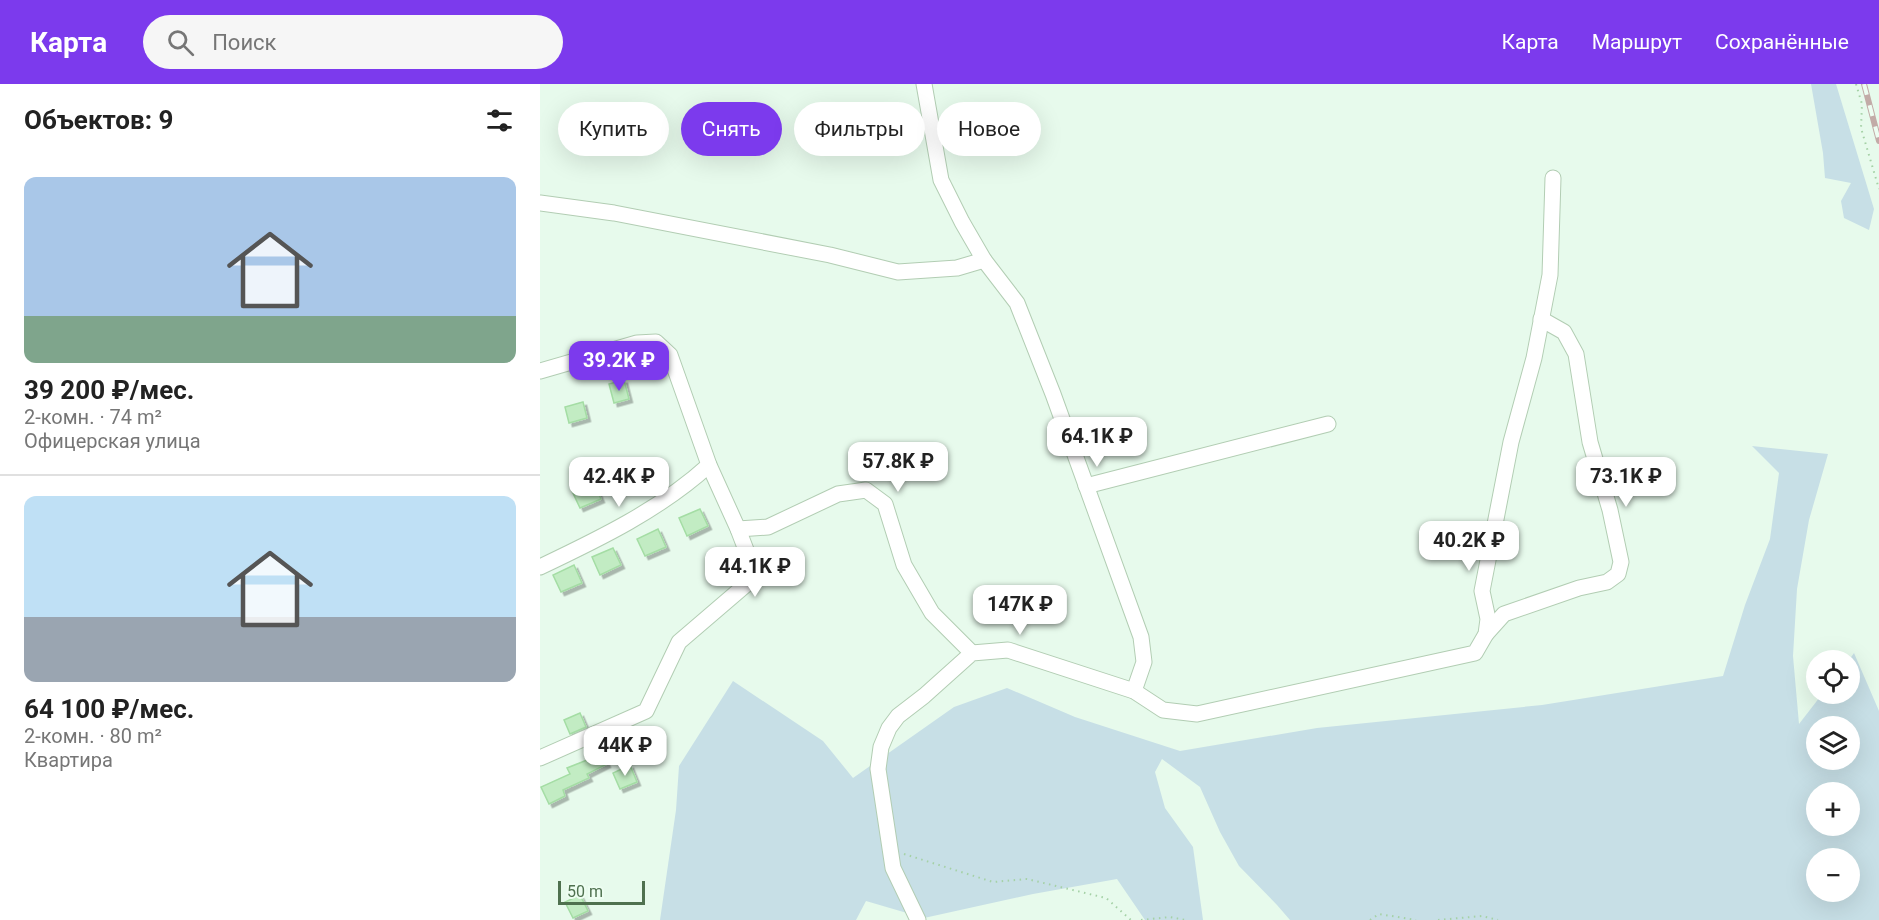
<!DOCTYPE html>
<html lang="ru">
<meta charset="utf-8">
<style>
:root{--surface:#fff;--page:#f6f6f6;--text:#222;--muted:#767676;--line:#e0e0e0;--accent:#7c3aed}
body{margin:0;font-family:Roboto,sans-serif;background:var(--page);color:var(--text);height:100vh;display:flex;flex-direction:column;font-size:22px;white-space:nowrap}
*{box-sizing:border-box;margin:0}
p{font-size:20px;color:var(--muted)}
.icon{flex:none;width:33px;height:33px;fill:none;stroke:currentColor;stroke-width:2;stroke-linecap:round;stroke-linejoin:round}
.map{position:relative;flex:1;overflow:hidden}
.drawer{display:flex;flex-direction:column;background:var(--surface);width:540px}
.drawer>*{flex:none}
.top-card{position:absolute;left:18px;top:18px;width:570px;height:54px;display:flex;gap:12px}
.buttons{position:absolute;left:1266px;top:566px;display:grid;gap:12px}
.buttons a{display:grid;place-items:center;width:54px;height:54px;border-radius:50%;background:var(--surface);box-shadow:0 6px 24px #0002;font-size:30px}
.scale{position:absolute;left:18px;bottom:15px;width:87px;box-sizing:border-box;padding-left:6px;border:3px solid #4f714f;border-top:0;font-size:16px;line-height:21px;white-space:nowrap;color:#4f714f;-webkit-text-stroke:4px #edfdf1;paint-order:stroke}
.price{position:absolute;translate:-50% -51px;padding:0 14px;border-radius:12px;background:#fff;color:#222;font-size:20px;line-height:39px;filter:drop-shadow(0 2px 3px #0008)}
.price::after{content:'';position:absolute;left:50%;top:36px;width:18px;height:14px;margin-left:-9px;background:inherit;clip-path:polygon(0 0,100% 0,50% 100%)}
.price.selected{background:var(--accent);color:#fff}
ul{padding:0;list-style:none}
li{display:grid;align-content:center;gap:12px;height:318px;padding:0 24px}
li+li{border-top:2px solid var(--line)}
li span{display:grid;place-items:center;height:186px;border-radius:12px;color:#555}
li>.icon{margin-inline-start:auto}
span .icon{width:108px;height:108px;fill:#fffc;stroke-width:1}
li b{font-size:26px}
h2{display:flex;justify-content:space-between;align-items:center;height:72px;padding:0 24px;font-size:26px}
.tag{padding:0 21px;border-radius:27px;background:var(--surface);box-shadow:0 6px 24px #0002;font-size:21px;line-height:54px}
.tag.selected{background:var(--accent);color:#fff}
header{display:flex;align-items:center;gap:36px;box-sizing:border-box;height:84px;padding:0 30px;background:var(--accent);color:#fff}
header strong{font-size:28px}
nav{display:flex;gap:33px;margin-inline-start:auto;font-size:21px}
.search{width:420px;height:54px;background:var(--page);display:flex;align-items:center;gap:15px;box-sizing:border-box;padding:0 21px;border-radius:33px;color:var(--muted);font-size:22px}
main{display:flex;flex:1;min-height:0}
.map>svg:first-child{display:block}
</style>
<header>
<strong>Карта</strong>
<div class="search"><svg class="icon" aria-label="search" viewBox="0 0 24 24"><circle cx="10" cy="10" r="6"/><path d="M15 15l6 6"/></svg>Поиск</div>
<nav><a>Карта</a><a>Маршрут</a><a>Сохранённые</a></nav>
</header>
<main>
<section class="drawer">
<h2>Объектов: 9<svg class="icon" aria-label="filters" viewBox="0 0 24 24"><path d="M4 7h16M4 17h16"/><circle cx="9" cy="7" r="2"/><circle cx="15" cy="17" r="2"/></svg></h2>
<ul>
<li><span style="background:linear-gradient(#a9c7e8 75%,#7fa58c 0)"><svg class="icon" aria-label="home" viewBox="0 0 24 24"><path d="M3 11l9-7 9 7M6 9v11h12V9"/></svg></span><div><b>39 200 ₽/мес.</b><p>2-комн. · 74 m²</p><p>Офицерская улица</p></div></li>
<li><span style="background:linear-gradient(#bfe0f5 65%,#9aa5b1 0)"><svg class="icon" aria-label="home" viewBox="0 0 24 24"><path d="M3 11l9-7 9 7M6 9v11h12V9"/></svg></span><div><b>64 100 ₽/мес.</b><p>2-комн. · 80 m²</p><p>Квартира</p></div></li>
</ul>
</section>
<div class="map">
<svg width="1339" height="836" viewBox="0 0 1339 836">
<defs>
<filter id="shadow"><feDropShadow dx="3.5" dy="3.5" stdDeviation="0" flood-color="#0004"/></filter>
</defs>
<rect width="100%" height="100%" fill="#e7faec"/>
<g fill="#c7dfe6" fill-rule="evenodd">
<polygon points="1271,0 1296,0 1334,125 1329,146 1304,134 1301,117 1311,99 1285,94 1283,69"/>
<path d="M1212,362L1288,370L1269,436L1257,505L1253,572L1259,640L1283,609H1310L1309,576L1314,569L1339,627V836H750L737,821L699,782L680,748L660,703L622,675L615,688L625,724L653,763L663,836H605L577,795L493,810L384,834L326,817L316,836H120L136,726L139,682L193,597L283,657L313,694L414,623L467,604L535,633L640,667L777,644L1002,621L1183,592L1205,521L1230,455L1239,389ZM1276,642H1310V675H1276ZM1276,708H1310V741H1276ZM1276,774H1310V807H1276Z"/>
</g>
<g fill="#c2ecc3" stroke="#a4dda4" stroke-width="1.5" filter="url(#shadow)">
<polygon points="84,296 89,315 74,319 69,300"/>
<polygon points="43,318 47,334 29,339 25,323"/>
<polygon points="99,378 107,396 87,405 79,388"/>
<polygon points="53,397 61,415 40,424 32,407"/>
<polygon points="160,425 168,442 147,452 139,434"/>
<polygon points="118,445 126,463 105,472 97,455"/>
<polygon points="73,464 81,481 60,491 52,473"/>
<polygon points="34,481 42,499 21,508 13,491"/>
<polygon points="40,629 46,643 30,650 24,636"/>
<polygon points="60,665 67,680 47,690 49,694 23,706 25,712 9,720 1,703 30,690 27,684 47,676 45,672"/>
<polygon points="90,681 97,698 80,705 73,689"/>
<polygon points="40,811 48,827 33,834 25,818"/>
</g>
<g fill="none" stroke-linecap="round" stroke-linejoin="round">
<defs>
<g id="minor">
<polyline points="384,0 401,96 422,138 444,176 477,219 513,310 601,553 604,578 594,607"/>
<polyline points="0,119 74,129 290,171 358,188 417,184 444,176"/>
<polyline points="0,287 97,259 116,258 130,271 169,381 198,445 216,492 139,558 106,627 0,674"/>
<polyline points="546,402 788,340"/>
<polyline points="198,445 228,443 298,410 326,406 345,420 364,481 392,529 432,569"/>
<path d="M0,483C59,455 121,425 169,381"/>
<polyline points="946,550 964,530 1039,504 1067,498 1078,490 1081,478 1070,426 1050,358 1036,270 1024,248 1001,235"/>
<polyline points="378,836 353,784 338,685 341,663 349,644 358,632 384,612 432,569 468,566 594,607 623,626 657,630 935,569 946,550 948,535 942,507 971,358 994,274 1010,191 1013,94"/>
</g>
</defs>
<use href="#minor" stroke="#b2cdb3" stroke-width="17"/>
<g stroke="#a5d1a6" stroke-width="2" stroke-dasharray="1.5 4.5" stroke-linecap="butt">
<polyline points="1316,0 1322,20 1321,44 1339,105"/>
<polyline points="364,770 453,798 487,795 566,814 591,836"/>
<polyline points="601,836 630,833 645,836"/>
<polyline points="830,836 839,830 876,836"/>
<polyline points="898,836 942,832 958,836"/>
</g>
<use href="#minor" stroke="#fff" stroke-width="15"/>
<defs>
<polyline id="rail" points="1324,0 1339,57"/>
</defs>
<use href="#rail" stroke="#c2aba7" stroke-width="6"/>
<use href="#rail" stroke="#edfdf1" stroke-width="4" stroke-dasharray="11" stroke-linecap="butt"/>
</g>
</svg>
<div class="buttons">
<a><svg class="icon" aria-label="locate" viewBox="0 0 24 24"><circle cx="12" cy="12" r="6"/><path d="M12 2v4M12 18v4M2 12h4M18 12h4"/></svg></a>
<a><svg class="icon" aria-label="layers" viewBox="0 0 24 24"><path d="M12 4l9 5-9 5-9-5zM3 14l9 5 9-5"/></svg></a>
<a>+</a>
<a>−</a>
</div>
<div class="scale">50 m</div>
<b class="price selected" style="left:79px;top:308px">39.2K ₽</b>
<b class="price" style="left:557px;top:384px">64.1K ₽</b>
<b class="price" style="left:358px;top:409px">57.8K ₽</b>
<b class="price" style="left:79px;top:424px">42.4K ₽</b>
<b class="price" style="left:1086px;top:424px">73.1K ₽</b>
<b class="price" style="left:929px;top:488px">40.2K ₽</b>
<b class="price" style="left:215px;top:514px">44.1K ₽</b>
<b class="price" style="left:480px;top:552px">147K ₽</b>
<b class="price" style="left:85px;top:693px">44K ₽</b>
<div class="top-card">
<a class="tag">Купить</a>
<a class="tag selected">Снять</a>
<a class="tag">Фильтры</a>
<a class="tag">Новое</a>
</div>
</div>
</main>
